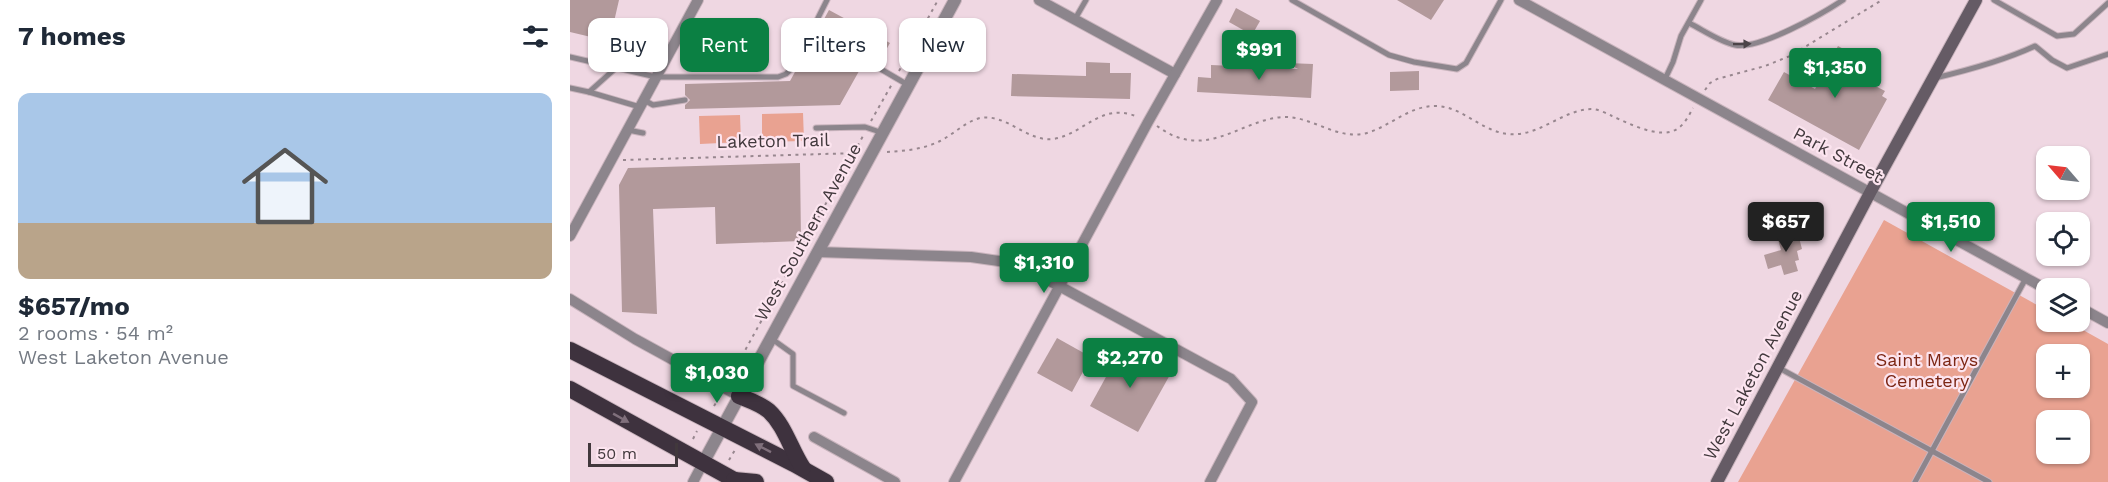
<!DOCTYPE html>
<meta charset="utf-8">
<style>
:root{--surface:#fff;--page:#f6f6f7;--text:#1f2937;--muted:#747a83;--accent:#0b8043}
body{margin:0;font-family:"Work Sans",sans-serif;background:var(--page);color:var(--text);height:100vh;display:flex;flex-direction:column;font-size:22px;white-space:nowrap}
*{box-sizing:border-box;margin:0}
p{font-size:20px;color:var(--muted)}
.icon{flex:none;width:33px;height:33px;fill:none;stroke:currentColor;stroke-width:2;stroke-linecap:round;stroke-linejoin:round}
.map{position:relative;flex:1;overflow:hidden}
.details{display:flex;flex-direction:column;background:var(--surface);width:570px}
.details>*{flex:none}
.guide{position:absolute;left:18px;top:18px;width:570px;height:54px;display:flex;gap:12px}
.needle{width:39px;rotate:298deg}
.controls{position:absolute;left:1466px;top:146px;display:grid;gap:12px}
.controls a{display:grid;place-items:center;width:54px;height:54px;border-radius:12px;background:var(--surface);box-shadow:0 2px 4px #0004;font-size:30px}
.scale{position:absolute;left:18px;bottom:15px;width:90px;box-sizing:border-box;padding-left:6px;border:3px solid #41383c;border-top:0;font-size:16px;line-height:21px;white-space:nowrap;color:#41383c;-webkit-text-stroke:4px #fce4ef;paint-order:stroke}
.price{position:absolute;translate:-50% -51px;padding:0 14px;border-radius:6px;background:var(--accent);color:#fff;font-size:20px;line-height:39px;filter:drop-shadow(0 2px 3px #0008)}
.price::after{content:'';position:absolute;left:50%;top:36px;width:18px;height:14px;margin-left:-9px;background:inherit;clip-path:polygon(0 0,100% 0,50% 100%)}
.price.on{background:#222;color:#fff}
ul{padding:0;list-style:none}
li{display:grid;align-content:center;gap:12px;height:318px;padding:0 18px}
li span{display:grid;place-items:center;height:186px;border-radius:12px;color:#555}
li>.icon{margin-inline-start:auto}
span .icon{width:108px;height:108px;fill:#fffc;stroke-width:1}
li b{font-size:26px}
h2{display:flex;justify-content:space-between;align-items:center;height:72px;padding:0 18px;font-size:26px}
.chip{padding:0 21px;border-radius:12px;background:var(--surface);box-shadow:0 2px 4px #0004;font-size:21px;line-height:54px}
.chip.on{background:var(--accent);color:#fff}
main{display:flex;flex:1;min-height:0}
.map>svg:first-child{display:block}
</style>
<main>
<section class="details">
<h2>7 homes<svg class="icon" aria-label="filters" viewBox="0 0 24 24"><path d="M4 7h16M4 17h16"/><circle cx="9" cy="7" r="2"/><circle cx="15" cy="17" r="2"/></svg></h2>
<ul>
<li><span style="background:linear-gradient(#a9c7e8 70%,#b9a48a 0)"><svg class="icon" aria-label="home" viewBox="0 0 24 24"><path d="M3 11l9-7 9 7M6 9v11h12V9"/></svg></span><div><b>$657/mo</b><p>2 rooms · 54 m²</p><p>West Laketon Avenue</p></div></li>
</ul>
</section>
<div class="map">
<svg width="1538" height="482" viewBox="0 0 1538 482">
<rect width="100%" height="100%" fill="#efd7e2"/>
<g fill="#e9a291" fill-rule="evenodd">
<polygon points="233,113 234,141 192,142 192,114"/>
<polygon points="170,115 171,142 130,144 129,116"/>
<path d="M1314,220L1476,310V321H1497L1538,344V482H1168ZM1476,354H1509V387H1476ZM1476,420H1509V453H1476Z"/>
</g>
<g fill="#b2999b">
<polygon points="0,0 49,0 43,26 25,22 21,37 0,32"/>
<polygon points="827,0 874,0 861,20"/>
<polygon points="666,8 690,21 682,35 659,22"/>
<polygon points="259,10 320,43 309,62 298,55 293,58 293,64 270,105 115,109 115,105 120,100 115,95 115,84 220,81"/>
<polygon points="1268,46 1296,61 1288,77 1315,91 1312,96 1317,99 1289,150 1198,100 1214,72 1245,89"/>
<polygon points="516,62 540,63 540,73 561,73 560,99 441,96 442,74 516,76"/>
<polygon points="717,63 743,64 741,98 627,92 628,77 641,78 641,65 728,69"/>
<polygon points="849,71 849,90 820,91 820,72"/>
<polygon points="230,163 231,241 146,244 145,207 83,209 87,314 52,312 49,185 58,168"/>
<polygon points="1227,230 1232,249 1227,251 1229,260 1225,261 1228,271 1214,275 1211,265 1198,269 1194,255 1211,250 1207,236"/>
<polygon points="487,338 521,357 502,392 467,373"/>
<polygon points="553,346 601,373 568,432 520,406"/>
</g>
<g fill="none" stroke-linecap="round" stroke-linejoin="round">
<defs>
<g id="service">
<polyline points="722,0 819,55 844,62 887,69 896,63 931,0"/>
<polyline points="1424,0 1487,36 1504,34 1538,3"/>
<polyline points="505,19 516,0"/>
<path d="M1119,23C1133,30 1150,42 1165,45C1189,50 1252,14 1273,0"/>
<polyline points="0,57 86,77 208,77 216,74 224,66 257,0"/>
<polyline points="297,61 338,85"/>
<path d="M1365,78C1399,70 1433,61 1465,46L1482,60L1497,68L1538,54"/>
<polyline points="1095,79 1103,62 1111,36 1131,0"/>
<polyline points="0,88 19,92 47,67"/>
<polyline points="19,92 70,107"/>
<polyline points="74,100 83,105 115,100"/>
<polyline points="246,128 295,127 313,133"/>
<polyline points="58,130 73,133"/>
<polyline points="202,339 223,354 223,386 274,413"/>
<polyline points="1209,368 1419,482"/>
<polyline points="1345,482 1456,278"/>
</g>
<g id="minor">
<polyline points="469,0 605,74"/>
<polyline points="949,0 1476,289"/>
<polyline points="0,236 128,0"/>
<polyline points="248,252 401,257 436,262 454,267 661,379 682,402 640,482"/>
<polyline points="0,299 65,339 169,396"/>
<polyline points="1509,307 1538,323"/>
<polyline points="244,437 325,482"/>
<polyline points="123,482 133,463"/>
<polyline points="384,482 578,122 647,0"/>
</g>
<polyline id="tertiary" points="133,463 385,0"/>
<polyline id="secondary" points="1147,482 1301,191 1406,0"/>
<g id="trunk">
<polyline points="0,350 224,464 256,482"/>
<polyline points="0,389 168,482"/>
<path d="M169,396C179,400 191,404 199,411C215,426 221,450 233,468"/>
<polyline points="164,480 186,482"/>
</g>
</defs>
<use href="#service" stroke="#c9b4bd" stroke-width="7"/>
<use href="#minor" stroke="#c9b4bd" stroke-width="12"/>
<use href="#tertiary" stroke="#c9b4bd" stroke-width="14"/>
<use href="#secondary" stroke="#c9b4bd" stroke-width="14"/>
<use href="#trunk" stroke="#c9b4bd" stroke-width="18"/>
<g stroke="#98878f" stroke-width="2" stroke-dasharray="3 4.5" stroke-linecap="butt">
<polyline points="329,71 368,0"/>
<polyline points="1135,90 1140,83 1147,79 1195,66 1220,56 1312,0"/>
<polyline points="301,121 322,84"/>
<path d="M587,126C593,130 600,135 607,137C645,151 675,120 712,117C742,115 769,143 800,132C823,124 841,105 867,106C893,107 912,132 939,134C969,137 992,110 1021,109C1028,109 1036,113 1042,116C1058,123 1090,140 1107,129C1115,124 1119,115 1123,108"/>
<path d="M317,152C335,151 354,149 370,141C384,134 395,122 410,118C436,113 457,142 483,139C515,134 531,101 568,117"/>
<polyline points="53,160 287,153"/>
<polyline points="161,376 293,136"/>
<polyline points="144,406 149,398"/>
<polyline points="123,439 127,431"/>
<polyline points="159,460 165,450"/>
</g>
<use href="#service" stroke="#8c858c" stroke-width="5"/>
<use href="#minor" stroke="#8c858c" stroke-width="10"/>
<use href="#tertiary" stroke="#8c858c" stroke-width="12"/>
<use href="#secondary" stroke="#655b65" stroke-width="12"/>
<use href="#trunk" stroke="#3e323e" stroke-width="16"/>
</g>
<defs><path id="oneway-solid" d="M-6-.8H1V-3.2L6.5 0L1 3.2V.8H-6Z" transform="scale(1.5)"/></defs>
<use fill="#4c4448" href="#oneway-solid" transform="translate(1172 44) rotate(-1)"/>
<g fill="#80707c">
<use href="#oneway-solid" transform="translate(51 418) rotate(29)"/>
<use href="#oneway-solid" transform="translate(193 448) rotate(-153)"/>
</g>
<g text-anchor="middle" stroke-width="4.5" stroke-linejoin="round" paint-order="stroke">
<g font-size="18" fill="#41383c" stroke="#fce4ef">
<text transform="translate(203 141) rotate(-1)" y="6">Laketon Trail</text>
<text transform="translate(1268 155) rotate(28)" y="6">Park Street</text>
<text transform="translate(238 232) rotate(-61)" y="6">West Southern Avenue</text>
<text transform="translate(1183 375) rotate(-62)" y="6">West Laketon Avenue</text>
</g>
<g font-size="18" fill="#7c2614" stroke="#fce4ef">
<text x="1357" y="366">Saint Marys<tspan x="1357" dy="21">Cemetery</tspan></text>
</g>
</g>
</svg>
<div class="controls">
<a><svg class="needle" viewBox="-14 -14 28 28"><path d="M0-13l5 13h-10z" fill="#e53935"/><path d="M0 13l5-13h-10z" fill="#747a83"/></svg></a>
<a><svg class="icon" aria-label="locate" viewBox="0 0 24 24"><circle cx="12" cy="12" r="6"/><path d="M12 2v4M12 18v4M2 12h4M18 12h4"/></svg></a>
<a><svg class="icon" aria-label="layers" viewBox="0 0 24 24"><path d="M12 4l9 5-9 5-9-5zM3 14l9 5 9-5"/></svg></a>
<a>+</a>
<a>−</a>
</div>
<div class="scale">50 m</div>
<b class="price" style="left:689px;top:81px">$991</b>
<b class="price" style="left:1265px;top:99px">$1,350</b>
<b class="price on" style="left:1216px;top:253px">$657</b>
<b class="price" style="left:1381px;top:253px">$1,510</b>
<b class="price" style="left:474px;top:294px">$1,310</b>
<b class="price" style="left:560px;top:389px">$2,270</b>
<b class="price" style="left:147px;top:404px">$1,030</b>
<div class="guide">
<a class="chip">Buy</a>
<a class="chip on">Rent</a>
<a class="chip">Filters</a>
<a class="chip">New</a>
</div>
</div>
</main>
